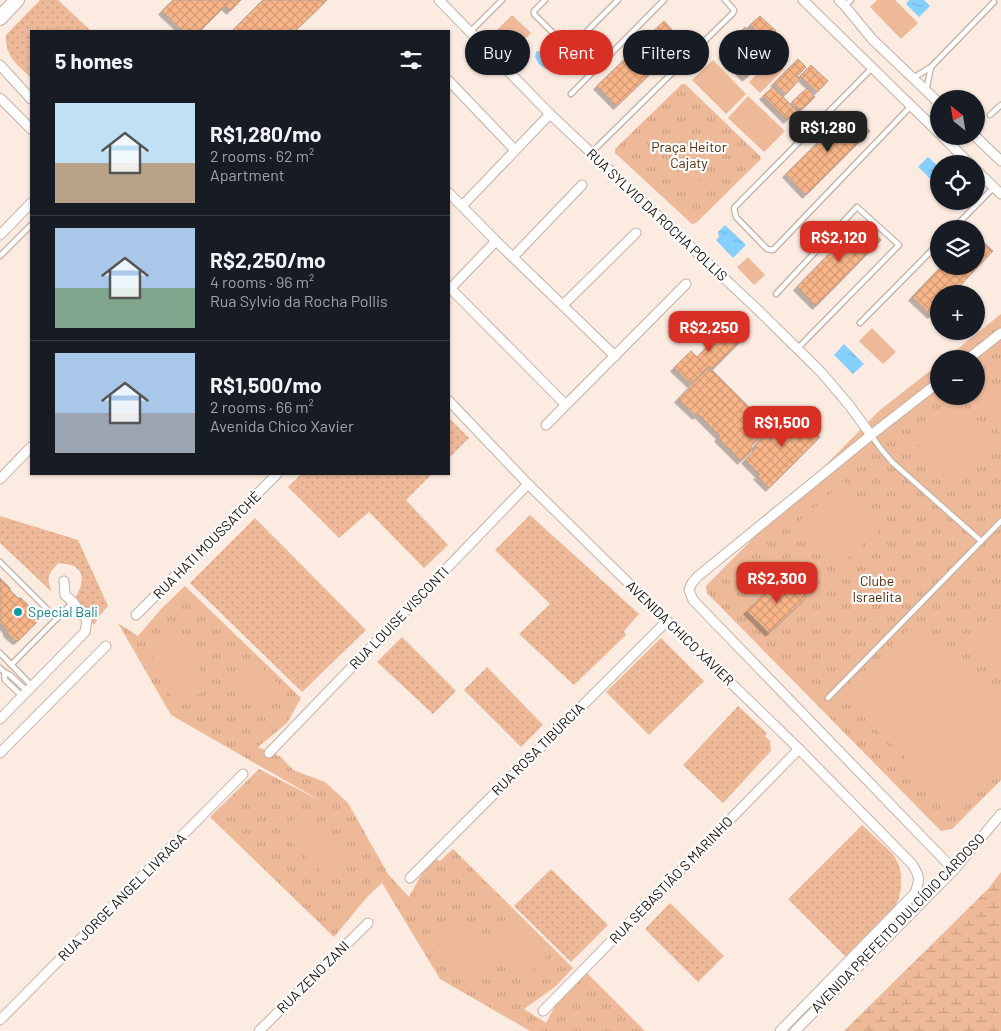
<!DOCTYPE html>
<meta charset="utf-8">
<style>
:root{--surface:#171b24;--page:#242831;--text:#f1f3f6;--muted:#9ea1a6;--line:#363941;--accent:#d93025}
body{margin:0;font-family:Barlow,sans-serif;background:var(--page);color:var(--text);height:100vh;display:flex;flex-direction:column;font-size:19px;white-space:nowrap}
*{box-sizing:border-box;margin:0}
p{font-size:16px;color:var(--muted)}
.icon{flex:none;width:28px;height:28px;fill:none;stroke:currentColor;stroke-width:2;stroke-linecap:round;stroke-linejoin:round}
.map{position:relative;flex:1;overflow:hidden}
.side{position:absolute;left:30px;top:30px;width:420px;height:445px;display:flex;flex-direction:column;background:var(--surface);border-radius:0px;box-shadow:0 1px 4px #0004}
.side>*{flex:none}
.top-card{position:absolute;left:465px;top:30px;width:460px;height:45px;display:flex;gap:10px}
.needle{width:32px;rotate:330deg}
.fabs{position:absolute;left:930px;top:90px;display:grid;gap:10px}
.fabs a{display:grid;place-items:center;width:55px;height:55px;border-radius:50%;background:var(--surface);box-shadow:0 1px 4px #0004;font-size:25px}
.price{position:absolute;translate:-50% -42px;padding:0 11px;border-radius:10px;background:var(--accent);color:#fff;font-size:16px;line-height:32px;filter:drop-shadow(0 1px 2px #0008)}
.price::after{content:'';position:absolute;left:50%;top:30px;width:15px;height:11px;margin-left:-8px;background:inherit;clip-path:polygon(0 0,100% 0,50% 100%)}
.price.current{background:#222;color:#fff}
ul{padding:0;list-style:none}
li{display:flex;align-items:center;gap:15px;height:125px;padding:0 25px}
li+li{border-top:1px solid var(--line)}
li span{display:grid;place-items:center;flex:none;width:140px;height:100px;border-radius:0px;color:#555}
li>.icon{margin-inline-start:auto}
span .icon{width:60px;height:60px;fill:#fffc;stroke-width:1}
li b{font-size:21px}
h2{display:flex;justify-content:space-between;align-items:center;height:60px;padding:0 25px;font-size:21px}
.chip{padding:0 18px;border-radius:22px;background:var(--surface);box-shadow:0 1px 4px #0004;font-size:18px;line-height:45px}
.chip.current{background:var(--accent);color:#fff}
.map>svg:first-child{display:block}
</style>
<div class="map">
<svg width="1001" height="1031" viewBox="0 0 1001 1031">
<defs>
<pattern id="grass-dots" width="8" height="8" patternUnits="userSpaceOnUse" patternTransform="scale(1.25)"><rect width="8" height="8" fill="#edb999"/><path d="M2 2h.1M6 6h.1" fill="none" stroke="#ca9e83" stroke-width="1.8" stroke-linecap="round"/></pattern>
<pattern id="wetland-marsh" width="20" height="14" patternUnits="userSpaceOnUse" patternTransform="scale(1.25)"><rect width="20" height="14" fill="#edb999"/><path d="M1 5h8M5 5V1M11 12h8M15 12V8" fill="none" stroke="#ca9e83"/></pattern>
<pattern id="park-tufts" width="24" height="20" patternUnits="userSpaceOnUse" patternTransform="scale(1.25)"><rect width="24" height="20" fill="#edb999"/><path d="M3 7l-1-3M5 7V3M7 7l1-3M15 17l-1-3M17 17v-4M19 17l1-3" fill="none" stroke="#ca9e83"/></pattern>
<pattern id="water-ripples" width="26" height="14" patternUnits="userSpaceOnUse" patternTransform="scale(1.25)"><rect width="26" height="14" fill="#85d0ff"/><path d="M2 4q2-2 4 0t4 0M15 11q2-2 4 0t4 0" fill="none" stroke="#72b2d9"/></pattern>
<pattern id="building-cross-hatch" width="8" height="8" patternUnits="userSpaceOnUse" patternTransform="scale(1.25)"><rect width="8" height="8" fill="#f9b488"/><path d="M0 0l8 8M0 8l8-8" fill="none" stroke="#d59a74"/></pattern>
<filter id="shadow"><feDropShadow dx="-3.5" dy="3.5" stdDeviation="0" flood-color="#0004"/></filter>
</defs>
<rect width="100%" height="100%" fill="#fcebe1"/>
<g fill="url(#grass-dots)">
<path d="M40,0H58L91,31H31V78C17,64 5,57 6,35Z"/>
<polygon points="449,418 469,438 449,458"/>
<polygon points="301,474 432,474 406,500 448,545 424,568 369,512 339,538 288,487"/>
<polygon points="530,515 639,614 624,631 626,635 574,685 519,634 550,604 495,550"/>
<path d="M0,516L78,540L108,606L100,615L94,625L76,596C82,587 86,574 75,567C71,564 64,564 59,563C48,573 46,578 52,592L0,543Z"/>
<polygon points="255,518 366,630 302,692 190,583"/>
<polygon points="402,637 456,691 433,714 377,662"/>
<polygon points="661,638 704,681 649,735 606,692"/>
<polygon points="487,667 543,725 521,747 464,690"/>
<polygon points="738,706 767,733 765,736 770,741 771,751 723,803 683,765"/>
<polygon points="862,825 893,854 899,865 901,874 901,889 899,898 893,912 847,958 788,899"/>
<polygon points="551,869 608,925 571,962 514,906"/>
<polygon points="670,903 724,956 698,982 645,929"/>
</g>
<polygon fill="url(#wetland-marsh)" points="1001,872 1001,1031 844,1031 988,889"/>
<g fill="url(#park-tufts)">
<polygon points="682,84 685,84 760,156 761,159 696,223 692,224 615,153 615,149"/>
<polygon points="1001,314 1001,780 952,829 941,831 707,593 706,586 880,410 939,364 939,396 976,396 976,359 945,359"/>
<polygon points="185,586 301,698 287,723 258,747 281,757 293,770 325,782 348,803 388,874 409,897 427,864 434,858 440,861 453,849 573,968 556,986 524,1009 546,1023 557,1002 587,973 645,1031 530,1031 440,979 382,883 367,897 334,937 210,817 259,769 323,802 171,715 118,623 138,636 162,608"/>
</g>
<g fill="#edb999">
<polygon points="877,0 895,0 918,23 901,39 870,7"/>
<polygon points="512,15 531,33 516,49 497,30"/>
<polygon points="773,58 784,69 760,93 749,82"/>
<polygon points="713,60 746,94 726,114 692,80"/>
<polygon points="748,96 785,131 764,152 728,118"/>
<polygon points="700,139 700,158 689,158 688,140"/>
<polygon points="691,173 708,190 697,202 679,184"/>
<polygon points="748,257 765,275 754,285 737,267"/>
<polygon points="872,328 896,352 883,364 859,341"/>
<polygon points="982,373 1001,392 1001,434 965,396 976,396 976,379"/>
<polygon points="954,396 997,440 954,482 911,437"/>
<polygon points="844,481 884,526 839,566 799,521"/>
<polygon points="1001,613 1001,679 968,647"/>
<polygon points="917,620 1001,702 1001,769 960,811 842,696"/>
<polygon points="180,631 209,689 176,705 148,647"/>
<polygon points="255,661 286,691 266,711 235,680"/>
<polygon points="304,810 348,853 326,876 281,833"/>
<polygon points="513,913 552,950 529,975 489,937"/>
<polygon points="456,922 498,963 477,983 436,943"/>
</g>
<g fill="url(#water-ripples)">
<polygon points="909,0 924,0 930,6 919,17 906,4"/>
<polygon points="538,51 542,51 548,55 552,63 551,68 546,69 539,64 535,57 536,52"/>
<polygon points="928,157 939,167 939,187 918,167"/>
<polygon points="725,225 746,245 733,258 716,240 719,237 718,232"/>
<polygon points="844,344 864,364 853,374 834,355"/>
</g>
<g fill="url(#building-cross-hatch)" stroke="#b3a094" filter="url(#shadow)">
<polygon points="173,0 231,0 200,31 183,31 162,11"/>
<polygon points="231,0 241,0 230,11 225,6"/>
<polygon points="263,0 327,0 295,31 232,31"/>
<polygon points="760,16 776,31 766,41 750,25"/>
<polygon points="664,21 683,42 617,106 597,86"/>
<polygon points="745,27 754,36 737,52 729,43"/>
<polygon points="775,35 784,43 759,68 748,57 763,42 766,44"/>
<polygon points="730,47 754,70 746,78 722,55"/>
<polygon points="798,59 806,67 797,76 800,79 786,94 774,83"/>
<polygon points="811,65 828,81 817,92 800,76"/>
<polygon points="773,87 797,111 787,120 763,96"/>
<polygon points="807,88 815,97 800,111 792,102"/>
<polygon points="850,111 870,131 806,195 786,174"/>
<polygon points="861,221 881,240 816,306 797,287"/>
<polygon points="976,235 993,251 952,294 939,294 939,307 931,315 912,297 942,266 976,266"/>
<polygon points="721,320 742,340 713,369 709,366 691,384 674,368 691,351 697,357 715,339 709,332"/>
<polygon points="709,367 770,428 751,446 753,449 741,461 718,438 720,436 698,414 696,416 678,399"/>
<polygon points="792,409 820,437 769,488 757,476 760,475 745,460 756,448 754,446"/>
<polygon points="785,574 807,597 769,633 747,611"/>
<polygon points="0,578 10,588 10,590 18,598 21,598 31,608 32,607 41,616 40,619 19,640 16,641 7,633 7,630 0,623"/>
</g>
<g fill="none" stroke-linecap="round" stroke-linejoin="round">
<defs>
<g id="lane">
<polyline points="545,0 534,11 534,14 567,47 571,47 618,0"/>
<polyline points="845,6 851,0"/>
<polyline points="470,32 502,0"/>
<polyline points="931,67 994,2"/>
<polyline points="872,68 734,208 736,217 767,249 773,250 911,106"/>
<polyline points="913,78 931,67 926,91"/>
<polyline points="571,94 664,0"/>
<polyline points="990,115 1001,105"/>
<polyline points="591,153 733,13 734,10 725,0"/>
<polyline points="953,229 994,187"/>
<polyline points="0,256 31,225"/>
<polyline points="776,294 857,207 899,245 797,349"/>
<polyline points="860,323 939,243"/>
<polyline points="871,435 881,449 892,462 981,541"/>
<polyline points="0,562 57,619"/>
<polyline points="0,653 32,686"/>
<polyline points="11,665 73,602"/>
<polyline points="0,668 4,672 10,675 27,691"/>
<polyline points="4,672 5,680 22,696"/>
<polyline points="828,698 1001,521"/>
</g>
<g id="street">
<polyline points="439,0 550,114 758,310 821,372 849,405 871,435"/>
<polyline points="803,0 939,133"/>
<polyline points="839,0 845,6 872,39 939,103"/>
<polyline points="0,65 31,99"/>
<polyline points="449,81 515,150"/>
<polyline points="0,98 31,129"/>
<polyline points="942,136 970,164"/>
<polyline points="975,136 1001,161"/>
<polyline points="976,170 1001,194"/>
<polyline points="449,193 496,241 615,356"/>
<polyline points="462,206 550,114"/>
<polyline points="0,235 31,203"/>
<polyline points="513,257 582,185"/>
<polyline points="449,287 565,404"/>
<polyline points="450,289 496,241"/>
<polyline points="563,305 636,233"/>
<polyline points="968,359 1001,333"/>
<polyline points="939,382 871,435 697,577 692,583 689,590 693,600 954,870"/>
<path d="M449,401L528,484L667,621L799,749L912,864C920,876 920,880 915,893L780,1031"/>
<polyline points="546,425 686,284"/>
<polyline points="0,479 31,447"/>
<polyline points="136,615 277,474"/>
<polyline points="0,719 85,632 87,620 73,602 65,595 64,581"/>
<polyline points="0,753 106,646"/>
<polyline points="269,753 528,484"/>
<polyline points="410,878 667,621"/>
<polyline points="543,1011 799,749"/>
<polyline points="0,1020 243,774"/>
<polyline points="259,1031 368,923"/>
<polyline points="795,1031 954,870 1001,814"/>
</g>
<polyline id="secondary" points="0,18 17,0"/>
</defs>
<use href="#lane" stroke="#c4b0a4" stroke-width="7"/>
<use href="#street" stroke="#c4b0a4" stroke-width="11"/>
<use href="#secondary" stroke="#c4b0a4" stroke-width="16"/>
<use href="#lane" stroke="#fff" stroke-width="4.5"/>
<use href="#street" stroke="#fff" stroke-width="9"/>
<use href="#secondary" stroke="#fff" stroke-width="14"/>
</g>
<circle fill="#0f9aa8" stroke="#fcfcfc" stroke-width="2" cx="18" cy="612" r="5"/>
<g text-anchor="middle" stroke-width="4.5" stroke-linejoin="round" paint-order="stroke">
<g font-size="14" fill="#572b09" stroke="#fcfcfc">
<text x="689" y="152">Praça Heitor<tspan x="689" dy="16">Cajaty</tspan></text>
<text x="877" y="586">Clube<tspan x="877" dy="16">Israelita</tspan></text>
</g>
<g font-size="14" fill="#17110c" stroke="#fcfcfc">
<text transform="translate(657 215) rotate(43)" y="5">RUA SYLVIO DA ROCHA POLLIS</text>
<text transform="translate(207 545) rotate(-45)" y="5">RUA HATI MOUSSATCHÉ</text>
<text transform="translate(399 618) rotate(-46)" y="5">RUA LOUISE VISCONTI</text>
<text transform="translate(680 633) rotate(44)" y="5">AVENIDA CHICO XAVIER</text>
<text transform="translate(538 749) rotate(-45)" y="5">RUA ROSA TIBÚRCIA</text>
<text transform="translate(671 880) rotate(-46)" y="5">RUA SEBASTIÃO S MARINHO</text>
<text transform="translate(122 897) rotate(-45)" y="5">RUA JORGE ANGEL LIVRAGA</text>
<text transform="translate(898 923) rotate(-46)" y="5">AVENIDA PREFEITO DULCÍDIO CARDOSO</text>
<text transform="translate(313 977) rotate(-45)" y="5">RUA ZENO ZANI</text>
</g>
<g font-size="14" fill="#0d838f" stroke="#fcfcfc" text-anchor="start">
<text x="28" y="617">Special Bali</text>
</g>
</g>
</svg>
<div class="fabs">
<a><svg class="needle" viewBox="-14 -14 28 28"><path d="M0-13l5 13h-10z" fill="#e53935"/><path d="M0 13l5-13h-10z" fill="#9ea1a6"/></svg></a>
<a><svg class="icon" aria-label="locate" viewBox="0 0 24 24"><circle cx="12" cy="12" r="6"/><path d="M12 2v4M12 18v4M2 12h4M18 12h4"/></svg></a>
<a><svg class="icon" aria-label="layers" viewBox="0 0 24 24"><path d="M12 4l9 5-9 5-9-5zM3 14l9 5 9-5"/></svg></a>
<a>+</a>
<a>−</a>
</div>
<b class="price current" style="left:828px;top:153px">R$1,280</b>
<b class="price" style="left:839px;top:263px">R$2,120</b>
<b class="price" style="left:709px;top:353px">R$2,250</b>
<b class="price" style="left:782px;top:448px">R$1,500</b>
<b class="price" style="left:777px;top:604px">R$2,300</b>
<div class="top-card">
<a class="chip">Buy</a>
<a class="chip current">Rent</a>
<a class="chip">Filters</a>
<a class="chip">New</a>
</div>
<section class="side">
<h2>5 homes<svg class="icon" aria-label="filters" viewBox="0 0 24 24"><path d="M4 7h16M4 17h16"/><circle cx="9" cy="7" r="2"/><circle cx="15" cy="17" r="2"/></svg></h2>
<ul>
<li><span style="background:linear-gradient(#bfe0f5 60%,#b9a48a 0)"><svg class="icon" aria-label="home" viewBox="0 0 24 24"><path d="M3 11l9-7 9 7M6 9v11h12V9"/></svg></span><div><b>R$1,280/mo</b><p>2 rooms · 62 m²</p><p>Apartment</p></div></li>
<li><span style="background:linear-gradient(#a9c7e8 60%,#7fa58c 0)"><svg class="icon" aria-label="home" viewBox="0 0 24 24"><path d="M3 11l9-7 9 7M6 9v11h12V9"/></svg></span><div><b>R$2,250/mo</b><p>4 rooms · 96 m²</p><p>Rua Sylvio da Rocha Pollis</p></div></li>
<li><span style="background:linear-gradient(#a9c7e8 60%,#9aa5b1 0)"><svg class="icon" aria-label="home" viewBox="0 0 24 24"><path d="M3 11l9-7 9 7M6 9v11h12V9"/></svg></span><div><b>R$1,500/mo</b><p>2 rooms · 66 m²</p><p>Avenida Chico Xavier</p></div></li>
</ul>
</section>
</div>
